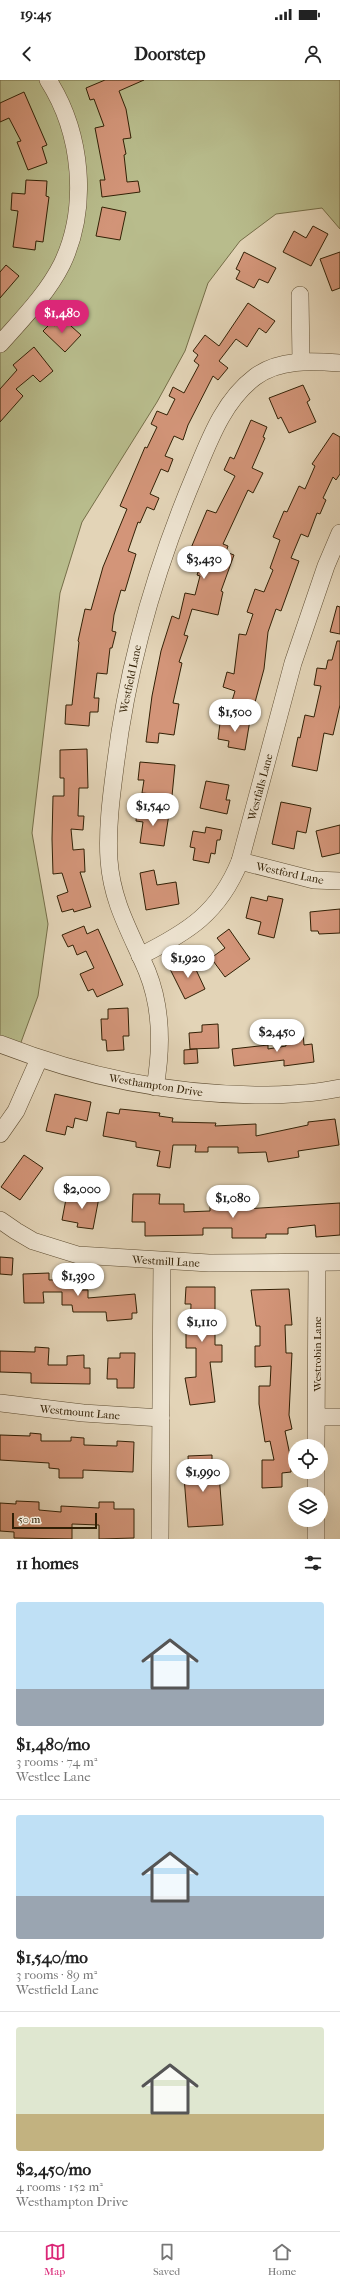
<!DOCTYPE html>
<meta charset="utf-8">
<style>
:root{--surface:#fff;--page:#f2f2f2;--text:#222;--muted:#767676;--line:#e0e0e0;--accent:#db2777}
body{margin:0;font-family:"IM FELL French Canon",serif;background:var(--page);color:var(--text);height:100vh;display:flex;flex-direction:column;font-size:15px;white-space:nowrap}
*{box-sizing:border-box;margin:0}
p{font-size:13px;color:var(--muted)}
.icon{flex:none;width:22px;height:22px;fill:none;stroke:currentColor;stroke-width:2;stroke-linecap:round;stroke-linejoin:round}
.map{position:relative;height:1459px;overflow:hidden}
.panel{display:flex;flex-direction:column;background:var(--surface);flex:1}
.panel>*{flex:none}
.fabs{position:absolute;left:288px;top:1359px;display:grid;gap:8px}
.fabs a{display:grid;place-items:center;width:40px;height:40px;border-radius:50%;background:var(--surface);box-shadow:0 4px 16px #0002;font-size:20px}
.scale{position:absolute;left:12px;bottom:10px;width:85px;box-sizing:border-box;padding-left:4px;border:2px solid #322005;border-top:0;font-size:11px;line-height:14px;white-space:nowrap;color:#322005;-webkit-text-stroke:3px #ede3d0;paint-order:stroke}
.price{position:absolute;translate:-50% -34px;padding:0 9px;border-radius:14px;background:#fff;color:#222;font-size:13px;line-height:26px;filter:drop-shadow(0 1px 2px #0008)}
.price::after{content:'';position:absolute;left:50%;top:24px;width:12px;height:9px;margin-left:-6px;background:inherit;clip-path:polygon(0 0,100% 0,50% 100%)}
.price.current{background:var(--accent);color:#fff}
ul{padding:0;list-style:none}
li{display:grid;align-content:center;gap:8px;height:212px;padding:0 16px}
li+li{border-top:1px solid var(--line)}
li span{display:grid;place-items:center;height:124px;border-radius:4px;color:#555}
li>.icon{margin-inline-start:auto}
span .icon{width:72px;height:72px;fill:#fffc;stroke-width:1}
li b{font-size:17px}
h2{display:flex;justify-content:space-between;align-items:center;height:48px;padding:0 16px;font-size:17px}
.status{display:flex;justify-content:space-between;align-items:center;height:28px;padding:0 20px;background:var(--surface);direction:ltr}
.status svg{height:11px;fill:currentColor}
header{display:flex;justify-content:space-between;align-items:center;height:52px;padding:0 16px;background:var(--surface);font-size:18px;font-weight:800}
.dock{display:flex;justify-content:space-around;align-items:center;height:56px;border-top:1px solid var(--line);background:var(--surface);font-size:11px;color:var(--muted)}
.dock a{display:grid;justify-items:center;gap:2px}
.dock .current{color:var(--accent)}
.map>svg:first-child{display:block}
</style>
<div class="status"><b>19:45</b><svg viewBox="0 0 49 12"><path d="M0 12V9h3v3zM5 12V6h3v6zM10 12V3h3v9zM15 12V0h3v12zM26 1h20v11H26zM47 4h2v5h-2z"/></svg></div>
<header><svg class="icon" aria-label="back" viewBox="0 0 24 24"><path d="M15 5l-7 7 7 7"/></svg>Doorstep<svg class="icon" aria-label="person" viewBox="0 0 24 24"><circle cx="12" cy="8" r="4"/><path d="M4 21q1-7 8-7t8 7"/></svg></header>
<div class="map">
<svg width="340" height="1459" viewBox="0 0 340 1459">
<rect width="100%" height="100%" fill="#e3d4b7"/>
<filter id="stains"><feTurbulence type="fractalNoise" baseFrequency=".005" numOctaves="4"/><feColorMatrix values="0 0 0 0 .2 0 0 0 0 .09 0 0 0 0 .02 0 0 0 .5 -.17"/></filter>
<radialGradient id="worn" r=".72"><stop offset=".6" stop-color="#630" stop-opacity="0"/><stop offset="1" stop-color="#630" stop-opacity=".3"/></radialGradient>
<polygon fill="#b8bc8c" stroke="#756e48" points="0,0 340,0 340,149 322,128 276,134 240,161 208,203 185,271 157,322 82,442 60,513 32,753 48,844 38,916 20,965 0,957"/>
<g fill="#d39579" stroke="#322005">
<polygon points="105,0 144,0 119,11 126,29 131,58 123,59 126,74 124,75 127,102 138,101 140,112 102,117 100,100 105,100 95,48 104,46 94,19 90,20 86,8"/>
<polygon points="24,12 47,65 42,67 47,83 28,90 17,62 21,61 9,38 0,42 0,23"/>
<polygon points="26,100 47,101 46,116 49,117 43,162 36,161 35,170 13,167 18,131 11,130 12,113 25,114"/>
<polygon points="102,127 126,132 120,160 96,156"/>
<polygon points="313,146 328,154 311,186 283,172 294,151 306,158"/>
<polygon points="244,172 276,188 268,203 259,199 254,208 236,199 240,191 236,189"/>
<polygon points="340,172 340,208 332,211 320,179"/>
<polygon points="6,185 19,196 0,218 0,192"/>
<polygon points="248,223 275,241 266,253 259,248 247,267 236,259 219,281 228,288 218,300 213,296 188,345 183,360 174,356 165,376 173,379 168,392 161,389 150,414 159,418 154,430 147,427 140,443 138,442 128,471 136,474 125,511 121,510 114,535 112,551 116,552 112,568 110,568 107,594 97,593 94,618 99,618 98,632 90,632 89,646 65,644 66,625 72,625 79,562 78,561 85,529 91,530 103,487 127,429 120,426 145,367 147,368 157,347 151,344 157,331 167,335 175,319 169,316 173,307 184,313 199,285 194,281 198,275 193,271 205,255 219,266"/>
<polygon points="62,238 81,255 65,272 43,251 51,243 55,246"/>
<polygon points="34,267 53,291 40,302 33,295 16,309 23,316 0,342 0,309 17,290 13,285"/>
<polygon points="303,305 310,320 307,322 316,342 289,353 281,337 278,339 269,318"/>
<polygon points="251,340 267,347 263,357 265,358 252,388 263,393 253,413 248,410 223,464 228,466 226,472 234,475 221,511 223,512 218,535 192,529 184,555 188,556 179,582 182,583 173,623 179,624 174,655 159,653 158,663 146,662 152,616 161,571 172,536 179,539 185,513 195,515 200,496 197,495 205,473 191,468 207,430 216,433 235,396 224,390 230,377 234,379"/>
<polygon points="333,353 340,357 340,394 336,400 333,397 323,418 326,420 320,434 317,433 308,457 301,454 291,478 299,481 281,531 276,529 268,552 264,589 254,626 232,621 235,611 223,607 227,592 234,594 239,554 246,555 253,534 247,532 255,509 264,512 273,490 270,488 280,460 273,457 284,431 287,432 299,406 305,409 315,386 312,384"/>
<polygon points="337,526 340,527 340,554 330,552"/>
<polygon points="337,561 340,561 340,625 333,655 324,653 317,691 292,686 298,657 300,658 305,635 314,637 321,606 314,605 317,588 326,589 328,580 332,580"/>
<polygon points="234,638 250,640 245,670 228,667 229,661 218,659 220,643 233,645"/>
<polygon points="87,669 88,708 79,708 78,736 84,736 83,750 71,749 73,770 84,769 85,792 80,792 91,827 74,832 73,829 62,832 57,816 68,812 62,793 53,794 52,759 53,716 64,716 64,698 60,698 60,670"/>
<polygon points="140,682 175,685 172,716 142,713 144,700 138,700"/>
<polygon points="206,701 229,705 226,720 230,720 227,734 200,728"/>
<polygon points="281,722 311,728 306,753 297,751 294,769 272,764"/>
<polygon points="137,729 169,734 164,766 140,763 143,742 136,741"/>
<polygon points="340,745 340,773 322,777 316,751"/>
<polygon points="206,747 222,750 220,760 217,760 215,774 211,773 209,783 193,780 195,768 190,767 193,751 205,753"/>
<polygon points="154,790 157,805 176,802 179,824 146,830 140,793"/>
<polygon points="268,816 283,819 274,858 258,854 261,842 246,838 251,817 267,821"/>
<polygon points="340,829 340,853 319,854 318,851 311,851 310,832"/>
<polygon points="84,846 87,854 98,849 123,905 97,917 93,909 88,911 80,894 94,888 86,871 77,875 73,865 68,867 62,855"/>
<polygon points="229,849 250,879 225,897 211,878 225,868 217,858"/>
<polygon points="191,879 205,909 185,919 170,889"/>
<polygon points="128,928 129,956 123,956 124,970 107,971 106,960 102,960 101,939 108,939 108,929"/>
<polygon points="218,944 219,968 190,969 189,953 202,952 202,945"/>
<polygon points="303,952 304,965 312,964 314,982 284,986 284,980 234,986 232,969 268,965 268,969 286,966 285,954"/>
<polygon points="197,969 198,983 184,984 184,970"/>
<polygon points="55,1014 91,1022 87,1041 75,1038 73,1048 67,1046 65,1055 46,1051"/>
<polygon points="120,1029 160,1033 159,1036 173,1038 172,1042 216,1043 215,1046 256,1044 256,1056 308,1045 308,1042 335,1039 339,1065 298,1071 299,1077 268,1082 266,1072 238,1073 238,1067 208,1067 208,1072 195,1072 196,1065 173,1065 170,1088 157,1086 160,1071 136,1067 136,1062 103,1056 107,1032 119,1034"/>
<polygon points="24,1075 43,1088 20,1120 1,1107"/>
<polygon points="84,1110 100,1112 93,1149 77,1147 78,1143 62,1140 66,1119 82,1121"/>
<polygon points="133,1114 160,1114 159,1124 184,1124 184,1132 210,1131 210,1123 245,1122 245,1129 340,1123 340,1155 316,1157 315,1145 288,1148 288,1154 266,1154 266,1158 232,1158 232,1148 203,1148 203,1155 145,1156 145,1142 132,1142"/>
<polygon points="0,1177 13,1178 12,1195 0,1194"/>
<polygon points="49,1193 49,1200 79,1199 80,1210 88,1210 88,1218 135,1214 137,1233 132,1233 132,1239 107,1241 106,1232 73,1232 72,1225 62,1225 62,1212 43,1212 44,1223 24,1223 23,1194"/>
<polygon points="186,1207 215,1207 215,1265 222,1265 222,1282 210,1282 215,1322 190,1325 185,1298 196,1297 196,1268 186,1268 186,1254 190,1254 191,1224 185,1224"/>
<polygon points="289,1209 292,1245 285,1245 286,1273 292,1273 289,1335 292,1349 285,1351 291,1380 291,1392 282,1393 282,1407 262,1408 262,1380 274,1380 270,1361 265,1362 259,1324 259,1306 270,1306 271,1286 255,1287 255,1266 260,1266 260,1246 256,1246 251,1210"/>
<polygon points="35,1267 49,1268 48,1285 67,1285 67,1276 84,1275 84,1288 90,1288 90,1304 31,1303 31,1293 0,1292 0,1271 35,1272"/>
<polygon points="120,1273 135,1273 134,1308 117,1308 117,1299 107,1299 108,1278 120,1278"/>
<polygon points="30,1353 41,1354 41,1361 71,1361 71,1357 84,1358 84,1365 117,1366 117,1361 134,1362 133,1392 83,1390 83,1398 59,1398 59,1389 49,1388 49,1383 0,1380 0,1355 30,1356"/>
<polygon points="212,1375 212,1394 219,1394 223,1445 188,1447 184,1397 189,1397 188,1376"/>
<polygon points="16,1421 39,1422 39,1430 61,1432 61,1426 99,1428 99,1422 114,1422 114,1429 134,1429 134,1458 99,1459 99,1445 72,1444 72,1459 14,1458 14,1452 0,1451 0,1423 16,1424"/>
</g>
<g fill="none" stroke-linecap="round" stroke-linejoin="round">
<defs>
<g id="minor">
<polyline points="300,215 301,281"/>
<path d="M0,264C22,239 47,214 62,184C89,127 82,53 48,0"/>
<polyline points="240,781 314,800 340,801"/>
<path d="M140,876C188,852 219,833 240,781L293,583L326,486L340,453"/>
<path d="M0,964C82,996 167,1014 255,1015C284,1015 312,1014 340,1008"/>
<path d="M155,1007C162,968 162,928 147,891C131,853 112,823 109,780C107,750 111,718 115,688C127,587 155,490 194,397C209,361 223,321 255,297C279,279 311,281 340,283"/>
<polyline points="0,1054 16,1031 39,979"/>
<polyline points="0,1140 16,1151 33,1161 78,1175 209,1183 340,1182"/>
<polyline points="0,1323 83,1333 161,1338"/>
<polyline points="317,1337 340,1337"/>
<polyline points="316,1366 317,1183"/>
<polyline points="316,1414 316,1392"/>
<polyline points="160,1459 162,1181"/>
<polyline points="316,1459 316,1440"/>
</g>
</defs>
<use href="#minor" stroke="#5e4d32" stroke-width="18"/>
<use href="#minor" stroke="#ede3d0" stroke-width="17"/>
</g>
<g text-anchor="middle" stroke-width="4" stroke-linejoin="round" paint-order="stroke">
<g font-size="11" fill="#322005" stroke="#ede3d0">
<text transform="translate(130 599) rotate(-78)" y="4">Westfield Lane</text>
<text transform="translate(260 707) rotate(-75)" y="4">Westfalls Lane</text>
<text transform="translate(290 793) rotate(12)" y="4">Westford Lane</text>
<text transform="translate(156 1005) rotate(9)" y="4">Westhampton Drive</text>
<text transform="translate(166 1181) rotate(3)" y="4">Westmill Lane</text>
<text transform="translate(317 1274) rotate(-90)" y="4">Westrobin Lane</text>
<text transform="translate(80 1332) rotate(5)" y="4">Westmount Lane</text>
</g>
</g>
<rect width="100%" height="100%" filter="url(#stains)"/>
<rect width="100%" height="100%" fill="url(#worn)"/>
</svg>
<div class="fabs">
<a><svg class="icon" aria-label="locate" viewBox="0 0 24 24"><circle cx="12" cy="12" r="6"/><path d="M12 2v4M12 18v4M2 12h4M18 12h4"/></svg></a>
<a><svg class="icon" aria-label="layers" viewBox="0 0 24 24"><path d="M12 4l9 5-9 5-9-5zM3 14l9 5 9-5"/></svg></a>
</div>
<div class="scale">50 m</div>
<b class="price current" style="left:62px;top:254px">$1,480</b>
<b class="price" style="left:204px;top:500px">$3,430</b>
<b class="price" style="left:235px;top:653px">$1,500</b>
<b class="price" style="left:153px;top:747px">$1,540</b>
<b class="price" style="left:188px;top:899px">$1,920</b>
<b class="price" style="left:277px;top:973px">$2,450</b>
<b class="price" style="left:82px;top:1130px">$2,000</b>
<b class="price" style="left:233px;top:1139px">$1,080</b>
<b class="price" style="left:78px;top:1217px">$1,390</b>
<b class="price" style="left:202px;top:1263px">$1,110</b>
<b class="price" style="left:203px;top:1413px">$1,990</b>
</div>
<section class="panel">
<h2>11 homes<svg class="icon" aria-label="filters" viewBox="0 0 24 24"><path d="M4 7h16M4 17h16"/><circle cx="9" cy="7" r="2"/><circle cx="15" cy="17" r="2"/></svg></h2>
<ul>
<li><span style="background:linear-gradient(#bfe0f5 70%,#9aa5b1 0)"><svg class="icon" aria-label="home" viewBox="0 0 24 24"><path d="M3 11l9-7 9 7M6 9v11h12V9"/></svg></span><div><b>$1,480/mo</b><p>3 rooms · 74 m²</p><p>Westlee Lane</p></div></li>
<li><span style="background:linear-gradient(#bfe0f5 65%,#9aa5b1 0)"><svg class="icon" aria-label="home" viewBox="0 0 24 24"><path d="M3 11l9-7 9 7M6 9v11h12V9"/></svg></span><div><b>$1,540/mo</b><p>3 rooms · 89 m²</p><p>Westfield Lane</p></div></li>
<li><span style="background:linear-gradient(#dfe7d0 70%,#c2b280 0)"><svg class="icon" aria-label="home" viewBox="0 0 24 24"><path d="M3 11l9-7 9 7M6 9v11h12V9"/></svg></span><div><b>$2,450/mo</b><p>4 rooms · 152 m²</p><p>Westhampton Drive</p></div></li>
</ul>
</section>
<nav class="dock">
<a class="current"><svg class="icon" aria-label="map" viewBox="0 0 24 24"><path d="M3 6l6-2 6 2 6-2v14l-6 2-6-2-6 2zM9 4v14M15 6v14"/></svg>Map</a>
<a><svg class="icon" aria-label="saved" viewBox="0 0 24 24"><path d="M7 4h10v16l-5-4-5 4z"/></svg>Saved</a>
<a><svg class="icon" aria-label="home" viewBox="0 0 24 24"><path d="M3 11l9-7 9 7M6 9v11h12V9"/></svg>Home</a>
</nav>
